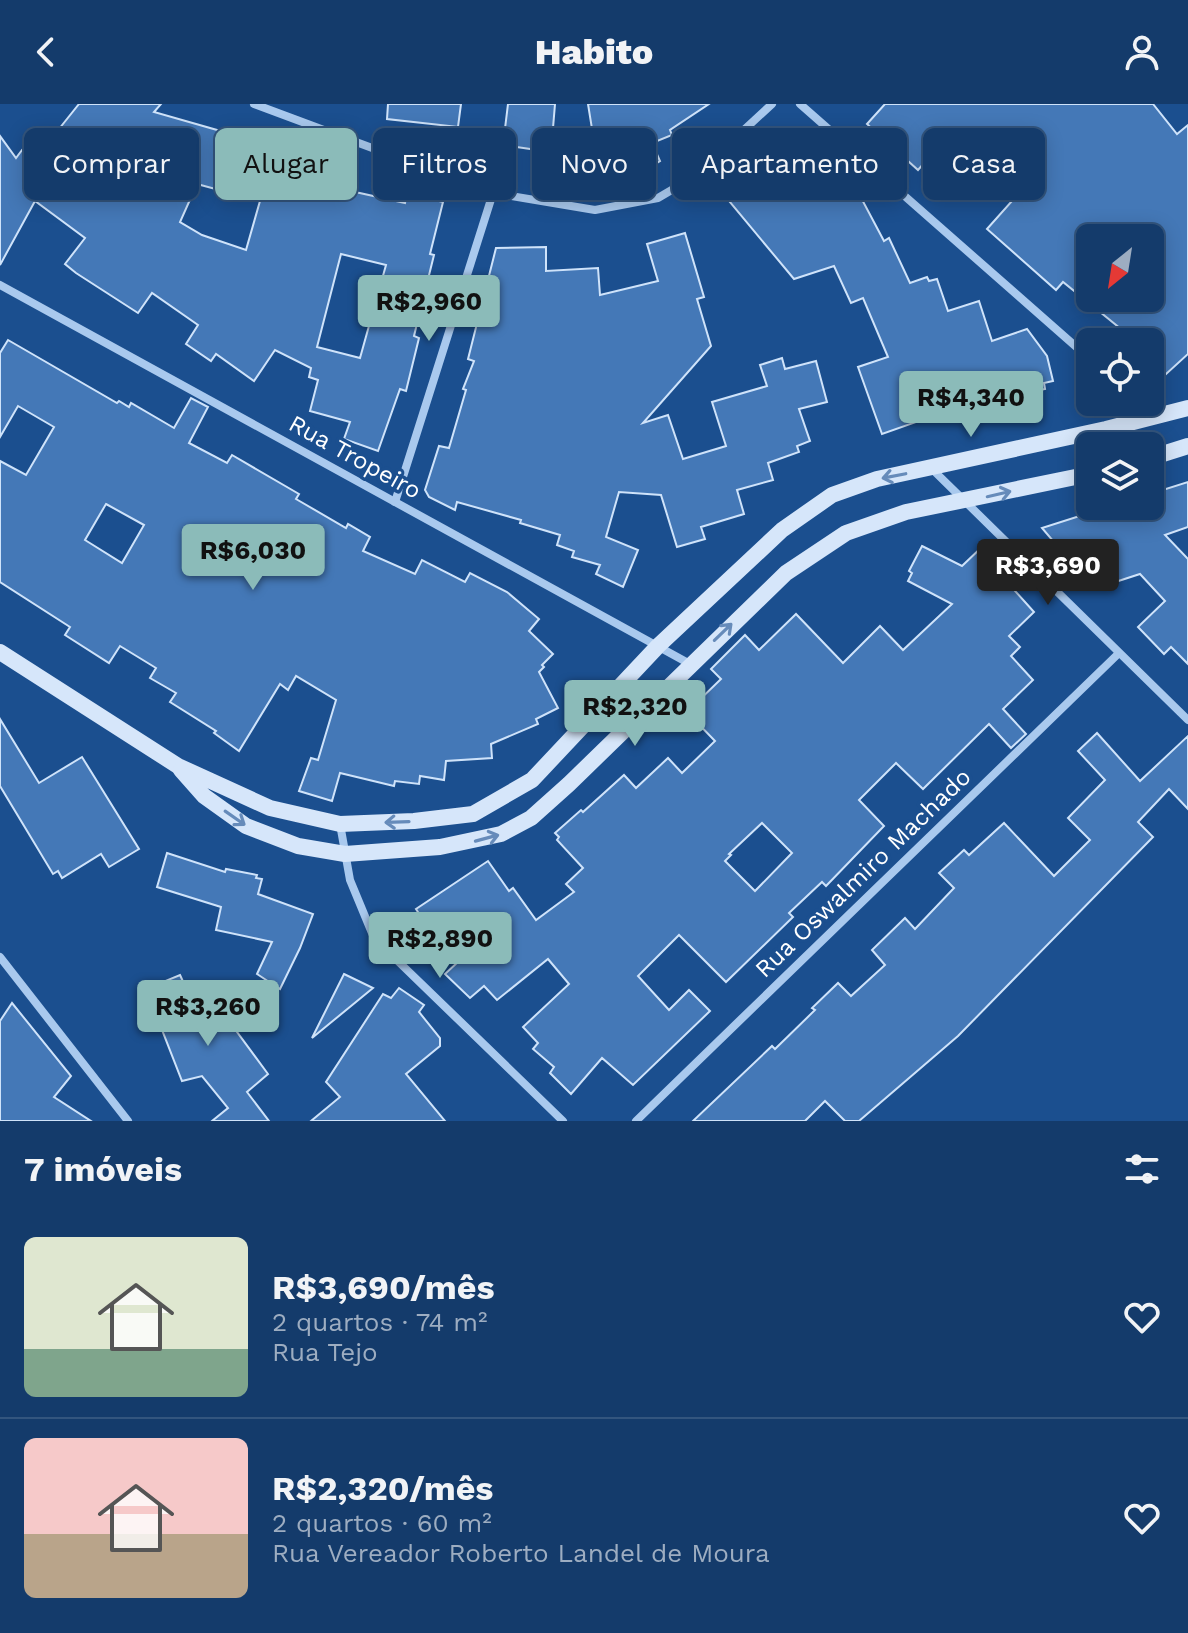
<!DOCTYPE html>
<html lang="pt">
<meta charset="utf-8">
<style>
:root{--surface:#143b6b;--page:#214673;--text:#f1f3f6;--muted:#9dadc1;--line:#33557e;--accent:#8bbbb9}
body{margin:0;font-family:"Work Sans",sans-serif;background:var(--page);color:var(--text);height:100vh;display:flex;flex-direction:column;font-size:30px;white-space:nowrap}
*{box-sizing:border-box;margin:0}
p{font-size:26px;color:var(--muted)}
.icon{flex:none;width:44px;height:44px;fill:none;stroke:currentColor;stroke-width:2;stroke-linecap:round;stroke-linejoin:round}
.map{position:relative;height:1017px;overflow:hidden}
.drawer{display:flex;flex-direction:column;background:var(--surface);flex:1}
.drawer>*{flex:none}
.banner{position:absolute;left:24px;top:24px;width:1140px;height:72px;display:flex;gap:16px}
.needle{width:52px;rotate:210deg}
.tools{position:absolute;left:1076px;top:120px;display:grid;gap:16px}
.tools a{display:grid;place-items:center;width:88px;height:88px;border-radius:12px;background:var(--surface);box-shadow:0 4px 20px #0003,0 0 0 2px var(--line);font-size:40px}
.price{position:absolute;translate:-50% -68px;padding:0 18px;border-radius:8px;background:var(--accent);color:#111;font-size:26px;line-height:52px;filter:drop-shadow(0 2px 4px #0008)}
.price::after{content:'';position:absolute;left:50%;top:48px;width:24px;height:18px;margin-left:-12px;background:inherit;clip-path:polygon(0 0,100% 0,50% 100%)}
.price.current{background:#222;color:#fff}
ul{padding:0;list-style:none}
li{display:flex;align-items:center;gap:24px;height:200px;padding:0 24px}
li+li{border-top:2px solid var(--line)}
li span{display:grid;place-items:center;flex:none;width:224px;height:160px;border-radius:12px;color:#555}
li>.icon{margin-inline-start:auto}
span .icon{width:96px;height:96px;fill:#fffc;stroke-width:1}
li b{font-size:34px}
h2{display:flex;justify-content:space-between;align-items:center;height:96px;padding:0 24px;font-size:34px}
.tag{padding:0 28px;border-radius:12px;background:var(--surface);box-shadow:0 4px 20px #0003,0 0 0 2px var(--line);font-size:28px;line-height:72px}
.tag.current{background:var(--accent);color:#111}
header{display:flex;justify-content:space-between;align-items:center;height:104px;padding:0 24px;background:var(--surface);font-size:36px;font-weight:800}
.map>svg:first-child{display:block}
</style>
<header><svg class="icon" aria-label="back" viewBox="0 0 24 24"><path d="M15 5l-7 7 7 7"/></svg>Habito<svg class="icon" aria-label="person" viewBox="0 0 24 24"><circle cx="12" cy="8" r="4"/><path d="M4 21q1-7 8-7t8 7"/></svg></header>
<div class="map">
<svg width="1188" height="1017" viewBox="0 0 1188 1017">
<rect width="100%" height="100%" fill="#1b4f8f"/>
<g fill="#4478b7" stroke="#cfe3fa" stroke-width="2" fill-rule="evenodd">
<path d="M79,0H161L154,8L259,38L258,43L263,44L260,55L312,68L310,78L405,99L407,89L443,98L430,150L434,151L414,232L419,234L406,287L400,285L378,347L344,335L350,318L310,307L318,276L309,273L311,264L275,246L254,277L216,250L211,257L186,240L198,221L152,189L138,209L76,169L65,160L85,134L35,97L0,161V32L16,54L22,46L35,55ZM197,80L260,97L246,146L202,131L180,118ZM341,150L386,161L360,254L317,243Z"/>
<polygon points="388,0 461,0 458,23 387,15"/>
<polygon points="508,0 555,0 551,48 503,41"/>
<polygon points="588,0 709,0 670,26 672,31 652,39 660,57 648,64 607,72 597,56"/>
<path d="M885,0H1153L1177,30L1188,21V250L1165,271L1150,259V238H1137L1063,178L1056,186L987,125L1021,87L981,56L977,60L947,33L918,66L867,20ZM1090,134H1150V194H1090Z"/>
<polygon points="793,28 804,38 806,35 829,55 826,58 857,86 884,137 889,134 910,179 927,173 929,177 937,175 948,207 979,197 992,237 1027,225 1047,252 1053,277 1044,279 1045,285 1012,292 1010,286 959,303 952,284 911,295 919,317 882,330 858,263 888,253 863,194 851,199 834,162 794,175 729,97 772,62 767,58"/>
<polygon points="685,129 704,193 697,195 711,242 643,319 668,311 683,355 726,342 712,298 767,282 760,261 782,254 785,265 816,257 827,298 799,305 810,337 797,342 799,348 768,359 773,376 737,386 744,410 701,423 705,435 677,443 661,391 619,388 606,433 638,446 623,483 596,470 600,461 572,453 574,447 557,441 560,431 520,419 521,416 457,398 455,406 429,393 425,386 439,342 449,344 466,286 463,285 474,257 468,255 496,144 546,143 546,167 598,164 600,191 658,177 647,140"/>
<path d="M8,236L117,299L119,297L129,303L131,299L174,324L191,294L208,303L189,339L227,359L232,351L299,390L296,395L346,424L348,420L370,433L363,447L415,470L422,456L465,478L470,469L507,488L539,515L529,527L553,550L542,561L544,563L539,568L558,604L536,615L538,620L491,640L492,654L446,657L444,676L420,672L419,680L395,677L394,682L340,669L332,697L299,687L311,654L318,656L336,596L296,572L288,586L280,580L239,647L214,629L216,627L170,598L176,589L150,574L156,564L120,542L109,559L65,531L70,523L0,478V357L26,371L54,323L18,302L0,333V249ZM106,400L144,421L122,459L85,436Z"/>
<polygon points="1188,378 1188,423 1165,431 1188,455 1188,560 1171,543 1164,550 1138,523 1165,497 1140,470 1100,483 1091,459 1076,464 1042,424 1111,402 1150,402 1150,390"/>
<path d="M922,442L962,462L983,442L1003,462L998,468L1034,508L1009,532L1020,543L1011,552L1033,576L1003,605L1026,630L1011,644L989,620L923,685L896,659L859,696L884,722L826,782L822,778L789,809L793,813L726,878L679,831L638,872L669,906L689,886L710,907L633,981L602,954L571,990L550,969L554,963L533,945L538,939L523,923L569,880L548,855L497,896L484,882L470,894L445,870L460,856L440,822L431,828L416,805L488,757L509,787L513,784L536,816L574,788L566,780L583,764L557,736L559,733L555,729L581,706L583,708L624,671L636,684L668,654L682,669L715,637L687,608L721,575L711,565L745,531L759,546L796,510L843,559L880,522L903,546L952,500L908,477L912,469L909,467ZM762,719L792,749L755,787L725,757L731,751L729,750Z"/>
<polygon points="0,615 39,679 82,653 139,745 109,763 101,750 62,774 58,767 53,770 0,682"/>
<polygon points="1097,629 1140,677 1188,632 1188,705 1169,685 1138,718 1153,733 958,932 859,1017 845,1017 825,997 805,1017 693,1017 772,942 775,945 815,906 812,904 838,879 851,892 885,861 872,846 905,814 915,825 954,784 939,769 964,746 969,751 1004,719 1054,772 1090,736 1068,714 1105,676 1078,647"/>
<polygon points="167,749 225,768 226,765 257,771 256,774 262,775 258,790 313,810 300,844 280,885 257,870 272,838 216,826 221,803 157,783"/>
<polygon points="344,870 373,884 312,934"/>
<polygon points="180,871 192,897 209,890 268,970 247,988 269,1017 212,1017 228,1004 202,972 182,977 146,885"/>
<polygon points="399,884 424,901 419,908 440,934 440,942 406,970 445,1017 311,1017 340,993 326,978 383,890 391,894"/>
<polygon points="12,899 71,972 54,993 91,1017 0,1017 0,917"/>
</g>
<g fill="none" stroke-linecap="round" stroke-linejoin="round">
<g stroke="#a9c9ee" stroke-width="8">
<polyline points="254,0 493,89 595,106 658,94 692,74 772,0"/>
<polyline points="800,0 1090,255"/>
<polyline points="0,181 690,560"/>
<polyline points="1139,298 1156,313"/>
<polyline points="932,365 1188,616"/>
<polyline points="395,398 493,89"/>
<polyline points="340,720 350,776 374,834 563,1017"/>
<polyline points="0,853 128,1017"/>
<polyline points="636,1017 1118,550"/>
</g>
<g stroke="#d6e6fa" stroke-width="16">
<polyline points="1150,354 1188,342"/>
<polyline points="0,548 178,662 270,704 340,720 414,717 473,710 532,676 658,542 782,426 832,391 877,375 1106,325 1188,304"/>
<polyline points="181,666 204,692 246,722 298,742 345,750 440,743 501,730 531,714 569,680 786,469 846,429 906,408 1090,370"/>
</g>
</g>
<defs><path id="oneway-shaft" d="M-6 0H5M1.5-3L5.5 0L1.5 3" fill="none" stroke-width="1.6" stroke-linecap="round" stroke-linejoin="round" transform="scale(2)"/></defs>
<g stroke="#668bba">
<use href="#oneway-shaft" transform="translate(894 372) rotate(169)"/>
<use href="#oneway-shaft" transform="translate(999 390) rotate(-13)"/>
<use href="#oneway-shaft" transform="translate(723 528) rotate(-44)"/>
<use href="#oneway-shaft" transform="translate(235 714) rotate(35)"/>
<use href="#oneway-shaft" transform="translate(397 718) rotate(178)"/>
<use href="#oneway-shaft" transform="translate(487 734) rotate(-15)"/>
</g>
<g text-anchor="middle" stroke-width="7" stroke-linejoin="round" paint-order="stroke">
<g font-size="24" fill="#fff" stroke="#1b4f8f">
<text transform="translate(355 353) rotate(29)" y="8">Rua Tropeiro</text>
<text transform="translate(863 769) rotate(-44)" y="8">Rua Oswalmiro Machado</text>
</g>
</g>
</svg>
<div class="tools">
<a><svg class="needle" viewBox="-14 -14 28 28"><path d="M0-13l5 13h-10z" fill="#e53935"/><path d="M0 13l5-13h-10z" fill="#9dadc1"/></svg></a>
<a><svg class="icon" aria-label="locate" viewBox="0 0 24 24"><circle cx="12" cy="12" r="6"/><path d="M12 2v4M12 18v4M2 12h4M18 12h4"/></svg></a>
<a><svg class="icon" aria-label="layers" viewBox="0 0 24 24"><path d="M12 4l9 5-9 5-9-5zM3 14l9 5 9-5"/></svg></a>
</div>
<b class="price" style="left:429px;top:239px">R$2,960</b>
<b class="price" style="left:971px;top:335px">R$4,340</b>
<b class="price" style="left:253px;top:488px">R$6,030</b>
<b class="price current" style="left:1048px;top:503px">R$3,690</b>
<b class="price" style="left:635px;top:644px">R$2,320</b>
<b class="price" style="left:440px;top:876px">R$2,890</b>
<b class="price" style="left:208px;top:944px">R$3,260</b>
<div class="banner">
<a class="tag">Comprar</a>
<a class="tag current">Alugar</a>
<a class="tag">Filtros</a>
<a class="tag">Novo</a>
<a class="tag">Apartamento</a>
<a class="tag">Casa</a>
</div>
</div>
<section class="drawer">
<h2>7 imóveis<svg class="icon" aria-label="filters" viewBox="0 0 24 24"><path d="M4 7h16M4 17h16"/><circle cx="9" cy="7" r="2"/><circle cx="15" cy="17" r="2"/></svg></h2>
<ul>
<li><span style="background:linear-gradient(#dfe7d0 70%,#7fa58c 0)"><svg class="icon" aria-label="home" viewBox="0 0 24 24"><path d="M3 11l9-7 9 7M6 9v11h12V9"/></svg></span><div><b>R$3,690/mês</b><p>2 quartos · 74 m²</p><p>Rua Tejo</p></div><svg class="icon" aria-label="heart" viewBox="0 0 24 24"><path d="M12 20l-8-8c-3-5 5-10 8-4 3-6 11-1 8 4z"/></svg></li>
<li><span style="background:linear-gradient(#f6c9c9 60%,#b9a48a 0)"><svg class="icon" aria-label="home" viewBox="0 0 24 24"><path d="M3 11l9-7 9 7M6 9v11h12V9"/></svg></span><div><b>R$2,320/mês</b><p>2 quartos · 60 m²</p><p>Rua Vereador Roberto Landel de Moura</p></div><svg class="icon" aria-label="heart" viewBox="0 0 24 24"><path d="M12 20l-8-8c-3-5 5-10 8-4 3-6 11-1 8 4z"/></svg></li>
</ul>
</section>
